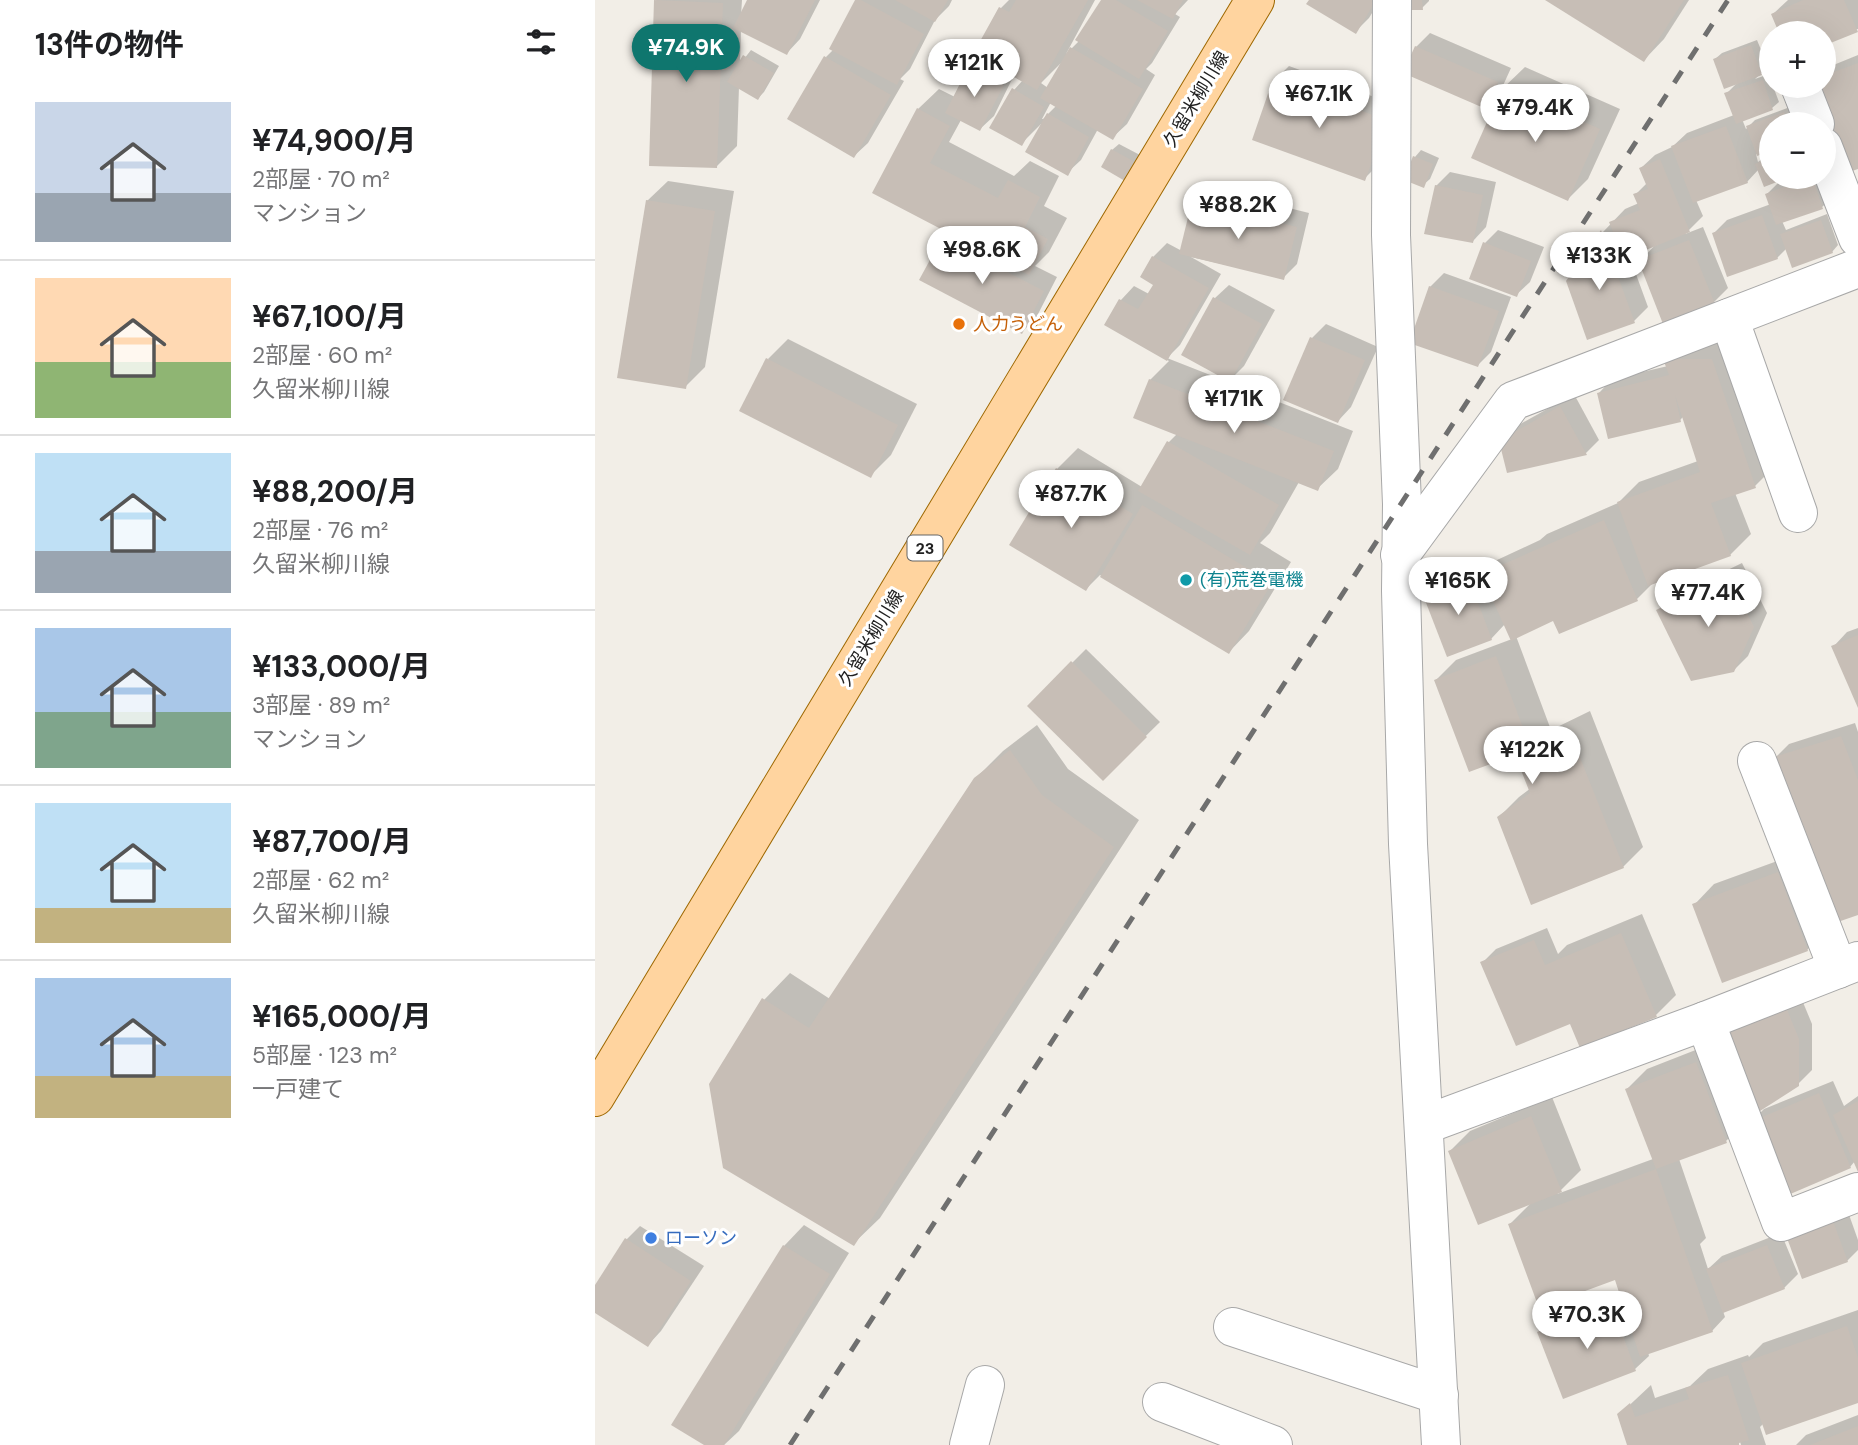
<!DOCTYPE html>
<html lang="ja">
<meta charset="utf-8">
<style>
:root{--surface:#fff;--page:#f6f6f6;--text:#202124;--muted:#757577;--line:#e0e0e0;--accent:#0f766e}
body{margin:0;font-family:"DM Sans","Noto Sans JP",sans-serif;background:var(--page);color:var(--text);height:100vh;display:flex;flex-direction:column;font-size:26px;white-space:nowrap}
*{box-sizing:border-box;margin:0}
p{font-size:23px;color:var(--muted)}
.icon{flex:none;width:38px;height:38px;fill:none;stroke:currentColor;stroke-width:2;stroke-linecap:round;stroke-linejoin:round}
.map{position:relative;flex:1;overflow:hidden}
.side{display:flex;flex-direction:column;background:var(--surface);width:595px}
.side>*{flex:none}
.buttons{position:absolute;left:1164px;top:21px;display:grid;gap:14px}
.buttons a{display:grid;place-items:center;width:77px;height:77px;border-radius:50%;background:var(--surface);box-shadow:0 7px 28px #0002;font-size:35px}
.price{position:absolute;translate:-50% -60px;padding:0 16px;border-radius:24px;background:#fff;color:#222;font-size:23px;line-height:46px;filter:drop-shadow(0 2px 4px #0008)}
.price::after{content:'';position:absolute;left:50%;top:42px;width:21px;height:16px;margin-left:-10px;background:inherit;clip-path:polygon(0 0,100% 0,50% 100%)}
.price.on{background:var(--accent);color:#fff}
ul{padding:0;list-style:none}
li{display:flex;align-items:center;gap:21px;height:175px;padding:0 35px}
li+li{border-top:2px solid var(--line)}
li span{display:grid;place-items:center;flex:none;width:196px;height:140px;border-radius:0px;color:#555}
li>.icon{margin-inline-start:auto}
span .icon{width:84px;height:84px;fill:#fffc;stroke-width:1}
li b{font-size:30px}
h2{display:flex;justify-content:space-between;align-items:center;height:84px;padding:0 35px;font-size:30px}
main{display:flex;flex:1;min-height:0}
.map>svg:first-child{display:block}
</style>
<main>
<section class="side">
<h2>13件の物件<svg class="icon" aria-label="filters" viewBox="0 0 24 24"><path d="M4 7h16M4 17h16"/><circle cx="9" cy="7" r="2"/><circle cx="15" cy="17" r="2"/></svg></h2>
<ul>
<li><span style="background:linear-gradient(#c9d6e8 65%,#9aa5b1 0)"><svg class="icon" aria-label="home" viewBox="0 0 24 24"><path d="M3 11l9-7 9 7M6 9v11h12V9"/></svg></span><div><b>¥74,900/月</b><p>2部屋 · 70 m²</p><p>マンション</p></div></li>
<li><span style="background:linear-gradient(#ffd9b3 60%,#8fb573 0)"><svg class="icon" aria-label="home" viewBox="0 0 24 24"><path d="M3 11l9-7 9 7M6 9v11h12V9"/></svg></span><div><b>¥67,100/月</b><p>2部屋 · 60 m²</p><p>久留米柳川線</p></div></li>
<li><span style="background:linear-gradient(#bfe0f5 70%,#9aa5b1 0)"><svg class="icon" aria-label="home" viewBox="0 0 24 24"><path d="M3 11l9-7 9 7M6 9v11h12V9"/></svg></span><div><b>¥88,200/月</b><p>2部屋 · 76 m²</p><p>久留米柳川線</p></div></li>
<li><span style="background:linear-gradient(#a9c7e8 60%,#7fa58c 0)"><svg class="icon" aria-label="home" viewBox="0 0 24 24"><path d="M3 11l9-7 9 7M6 9v11h12V9"/></svg></span><div><b>¥133,000/月</b><p>3部屋 · 89 m²</p><p>マンション</p></div></li>
<li><span style="background:linear-gradient(#bfe0f5 75%,#c2b280 0)"><svg class="icon" aria-label="home" viewBox="0 0 24 24"><path d="M3 11l9-7 9 7M6 9v11h12V9"/></svg></span><div><b>¥87,700/月</b><p>2部屋 · 62 m²</p><p>久留米柳川線</p></div></li>
<li><span style="background:linear-gradient(#a9c7e8 70%,#c2b280 0)"><svg class="icon" aria-label="home" viewBox="0 0 24 24"><path d="M3 11l9-7 9 7M6 9v11h12V9"/></svg></span><div><b>¥165,000/月</b><p>5部屋 · 123 m²</p><p>一戸建て</p></div></li>
</ul>
</section>
<div class="map">
<svg width="1263" height="1445" viewBox="0 0 1263 1445">
<rect width="100%" height="100%" fill="#f2eee7"/>
<g fill="#0003" fill-rule="evenodd">
<polygon points="61,0 147,0 146,16 154,0 225,0 205,39 192,53 146,30 145,64 156,50 184,66 169,92 163,98 144,87 142,146 122,166"/>
<polygon points="262,0 357,0 354,6 340,20 315,69 305,79 309,81 273,143 259,156 231,57 239,49"/>
<path d="M414,0H500L471,54L484,41L508,0H593L580,14L585,17L557,63L551,69L560,75L532,124L518,137L503,129L486,160L472,173L446,124L426,144L419,90L428,80L419,75L399,116L385,129L366,120L354,142L419,176L435,161L464,176L449,206L472,218L454,252L440,266L462,277L441,318L427,332L348,239L355,232L279,192L323,109L344,89L360,97L376,67L386,57L406,8ZM466,63L453,88L446,83ZM456,102L462,105L448,119H447Z"/>
<polygon points="716,0 785,0 774,18 761,31"/>
<polygon points="815,0 834,0 834,1 827,8"/>
<polygon points="953,0 1094,0 1069,39 1049,60"/>
<polygon points="1193,0 1263,0 1263,29 1228,33 1186,33 1178,14"/>
<polygon points="835,33 916,68 906,90 930,67 1025,109 993,179 973,199 908,90 891,107 821,47"/>
<polygon points="1162,40 1173,67 1160,79 1174,74 1176,86 1178,86 1184,102 1177,108 1147,119 1151,129 1160,120 1195,107 1202,124 1176,124 1176,149 1161,154 1163,162 1168,158 1176,155 1176,177 1228,177 1241,194 1227,207 1187,221 1191,230 1232,214 1243,245 1237,252 1192,248 1182,258 1119,233 1132,220 1176,204 1172,194 1189,177 1170,185 1164,169 1152,182 1101,200 1108,216 1090,234 1108,227 1133,288 1119,302 1045,261 1062,243 1034,255 1053,307 1039,321 973,281 1008,232 1030,209 1044,203 1040,195 1052,183 1046,168 1060,155 1077,147 1092,133 1139,115 1131,94 1143,82 1120,59 1127,53"/>
<polygon points="1263,55 1263,167 1256,169 1224,86 1228,86 1228,73 1236,66"/>
<polygon points="694,66 804,106 783,165 769,179 680,80"/>
<polygon points="524,144 545,155 536,172 517,150"/>
<polygon points="826,150 844,158 835,179 828,185 820,157"/>
<polygon points="855,172 901,182 891,227 878,241 841,186"/>
<polygon points="73,181 139,191 110,367 90,387 52,201"/>
<polygon points="613,188 714,213 702,264 688,278 596,257 626,274 585,345 572,358 758,431 743,469 722,489 704,482 675,533 665,543 696,562 654,631 634,652 505,575 491,589 416,544 462,469 483,448 547,487 574,442 582,434 555,380 574,361 511,324 526,300 539,286 554,294 560,284 547,276 558,257 572,243 587,251 599,202"/>
<polygon points="903,230 949,247 935,282 921,295 890,243"/>
<polygon points="849,273 916,297 896,352 883,365 835,287"/>
<polygon points="634,285 680,310 649,366 635,380 620,298"/>
<polygon points="731,324 783,347 756,407 743,421 717,338"/>
<polygon points="193,339 322,404 296,455 275,476 173,359"/>
<polygon points="1091,339 1137,339 1180,466 1160,486 1140,493 1156,534 1135,555 1059,582 1042,599 959,619 921,636 956,730 995,711 1048,847 1028,867 904,817 924,797 936,788 921,753 841,680 861,660 917,639 910,624 896,639 830,596 844,582 888,566 890,572 902,560 945,540 952,534 1023,503 1044,482 1103,461 1089,416 1085,420 1004,393 1017,379 1073,366"/>
<polygon points="979,394 1004,440 991,453 906,441 920,427"/>
<polygon points="1147,563 1172,613 1153,656 1139,670 1063,611 1077,597"/>
<polygon points="1263,628 1263,704 1239,646 1252,632"/>
<polygon points="491,649 565,722 508,778 434,706"/>
<polygon points="1260,723 1263,732 1263,913 1235,923 1181,757 1194,744"/>
<polygon points="442,725 473,769 544,820 285,1218 258,1244 169,1000 195,973 235,999 380,779 408,751"/>
<polygon points="1204,853 1233,929 1212,950 1099,905 1119,884"/>
<polygon points="1047,914 1081,995 1061,1015 975,1021 887,963 901,949 952,928 963,954 972,945"/>
<polygon points="1200,983 1217,1024 1217,1070 1203,1084 1128,1033"/>
<polygon points="1121,1042 1151,1121 1131,1141 1084,1159 1111,1238 1105,1244 1113,1269 1127,1256 1186,1233 1203,1274 1189,1288 1128,1311 1130,1317 1117,1331 1053,1352 1054,1356 1040,1369 969,1396 944,1332 958,1318 1026,1293 1021,1278 915,1224 938,1201 855,1151 875,1131 957,1097 986,1170 962,1194 1058,1159 1032,1089 1052,1069"/>
<polygon points="1238,1081 1249,1106 1263,1096 1263,1167 1260,1161 1255,1167 1155,1123 1169,1109"/>
<polygon points="1252,1209 1263,1240 1263,1250 1252,1261 1194,1238"/>
<polygon points="209,1225 254,1253 144,1431 129,1445 113,1445 189,1246"/>
<polygon points="45,1226 109,1266 66,1331 53,1345 0,1311 0,1288 32,1239"/>
<polygon points="1263,1310 1263,1401 1172,1432 1169,1423 1165,1427 1171,1445 1146,1445 1143,1434 1142,1445 1034,1445 1024,1415 1056,1385 1060,1398 1095,1386 1113,1369 1153,1355 1154,1357 1168,1343"/>
<polygon points="1263,1415 1263,1445 1201,1445 1211,1435"/>
</g>
<g fill="#c7beb6">
<polygon points="59,0 128,3 122,168 54,166"/>
<polygon points="152,0 220,0 192,55 138,28"/>
<polygon points="260,0 266,0 329,34 302,85 234,49"/>
<polygon points="300,0 353,0 340,22"/>
<polygon points="421,0 493,0 442,90 378,54 404,7 414,12"/>
<polygon points="506,0 521,0 573,31 544,79 480,40"/>
<polygon points="542,0 588,0 578,19"/>
<polygon points="714,0 781,0 761,34 711,4"/>
<polygon points="814,0 827,0 828,10 814,10"/>
<polygon points="950,0 1089,0 1049,62"/>
<polygon points="1208,0 1249,0 1263,32 1228,46 1228,33 1184,33 1176,14"/>
<polygon points="1156,45 1167,75 1129,89 1118,59"/>
<polygon points="820,46 903,82 891,109 808,73"/>
<polygon points="475,47 548,89 518,140 445,98"/>
<polygon points="148,55 179,73 163,100 132,82"/>
<polygon points="229,56 296,95 259,158 192,119"/>
<polygon points="1263,63 1263,169 1254,172 1223,86 1228,86 1228,76"/>
<polygon points="374,66 409,85 385,131 350,113"/>
<polygon points="678,79 792,120 770,181 657,140"/>
<polygon points="1168,80 1178,110 1141,124 1129,93"/>
<polygon points="908,86 1005,129 973,201 876,158"/>
<polygon points="417,88 449,107 427,146 394,128"/>
<polygon points="322,108 355,126 335,163 403,198 413,180 445,197 430,227 453,239 434,275 277,193"/>
<polygon points="1189,112 1193,124 1176,124 1176,151 1162,156 1151,126"/>
<polygon points="452,113 494,137 473,176 430,152"/>
<polygon points="1131,126 1153,183 1098,203 1076,146"/>
<polygon points="516,149 540,162 530,181 506,167"/>
<polygon points="818,156 838,164 829,188 809,180"/>
<polygon points="1176,157 1176,177 1195,177 1169,187 1160,164"/>
<polygon points="1065,159 1095,232 1029,259 1014,222 1045,210 1038,194 1053,189 1044,168"/>
<polygon points="1217,177 1228,209 1181,225 1170,194"/>
<polygon points="840,185 888,195 878,243 829,234"/>
<polygon points="51,200 120,211 91,389 22,378"/>
<polygon points="597,201 702,227 689,280 584,254"/>
<polygon points="1167,215 1183,259 1132,277 1117,233"/>
<polygon points="1226,220 1238,253 1197,268 1185,234"/>
<polygon points="1006,230 1040,323 992,340 971,281"/>
<polygon points="347,238 449,291 427,334 324,280"/>
<polygon points="1094,240 1120,304 1068,324 1043,260"/>
<polygon points="888,242 936,261 922,297 874,279"/>
<polygon points="557,256 614,288 572,361 509,325 524,299 543,309 558,285 545,277"/>
<polygon points="834,286 904,311 883,367 814,343"/>
<polygon points="618,297 667,324 635,382 586,355"/>
<polygon points="715,337 770,360 743,423 688,400"/>
<polygon points="171,358 303,425 276,478 144,411"/>
<polygon points="1068,359 1117,359 1161,488 1116,503 1136,556 1053,586 1022,502 1105,472 1080,395 1086,422 1013,439 1002,393 1074,375"/>
<polygon points="554,379 739,451 723,491 538,418"/>
<polygon points="965,406 992,455 912,473 904,441"/>
<polygon points="572,441 684,505 655,555 543,491"/>
<polygon points="461,468 538,514 491,591 414,545"/>
<polygon points="547,505 677,583 634,654 505,577"/>
<polygon points="1009,520 1043,601 964,634 958,621 916,641 886,574"/>
<polygon points="1133,575 1159,627 1139,672 1096,681 1061,610"/>
<polygon points="874,578 897,640 852,657 828,595"/>
<polygon points="1263,635 1263,708 1236,646"/>
<polygon points="901,656 936,749 974,730 1029,868 936,905 902,817 935,793 920,755 874,772 839,680"/>
<polygon points="476,661 552,737 508,781 432,706"/>
<polygon points="1246,736 1263,780 1263,915 1234,925 1179,757"/>
<polygon points="415,750 447,795 519,847 259,1246 128,1168 114,1084 167,998 214,1028 379,778"/>
<polygon points="1183,872 1213,951 1127,983 1097,904"/>
<polygon points="1026,933 1062,1017 985,1048 975,1024 921,1046 885,962 939,940 950,965"/>
<polygon points="1186,995 1204,1039 1204,1086 1154,1118 1126,1033"/>
<polygon points="1101,1062 1132,1143 1061,1169 1030,1089"/>
<polygon points="1224,1093 1256,1168 1186,1198 1153,1123"/>
<polygon points="1263,1101 1263,1172 1238,1115"/>
<polygon points="936,1116 967,1192 883,1225 853,1151"/>
<polygon points="1061,1169 1118,1332 1045,1357 1020,1280 944,1308 913,1224"/>
<polygon points="1238,1221 1253,1262 1207,1279 1192,1238"/>
<polygon points="30,1238 96,1281 53,1347 0,1313 0,1285"/>
<polygon points="188,1245 235,1274 129,1445 109,1445 76,1425"/>
<polygon points="1172,1245 1190,1289 1128,1313 1111,1269"/>
<polygon points="1016,1304 1041,1371 968,1399 942,1332"/>
<polygon points="1252,1326 1263,1358 1263,1403 1171,1435 1146,1363"/>
<polygon points="1133,1375 1154,1440 1144,1443 1144,1445 1032,1445 1022,1414 1035,1403 1040,1417 1094,1399 1090,1388"/>
<polygon points="1263,1426 1263,1445 1215,1445"/>
</g>
<g fill="none" stroke-linecap="round" stroke-linejoin="round">
<defs>
<g id="minor">
<polyline points="797,0 796,235 807,504 806,591 813,844 846,1445"/>
<polyline points="1205,86 1220,124"/>
<polyline points="1228,147 1263,238"/>
<polyline points="1134,318 1203,513"/>
<polyline points="805,555 918,401 1263,268"/>
<polyline points="1162,761 1243,969"/>
<polyline points="1110,1021 1186,1222 1263,1192"/>
<polyline points="829,1125 1110,1021 1263,961"/>
<polyline points="638,1327 844,1395"/>
<polyline points="567,1402 678,1445"/>
<polyline points="374,1445 390,1385"/>
</g>
<polyline id="major" points="0,1097 660,0"/>
</defs>
<use href="#minor" stroke="#a8a8a8" stroke-width="40"/>
<use href="#major" stroke="#9e6800" stroke-width="40"/>
<use href="#minor" stroke="#fff" stroke-width="38"/>
<use href="#major" stroke="#ffd49f" stroke-width="38"/>
<polyline stroke="#6f6f6f" stroke-width="5" stroke-dasharray="14 14" stroke-linecap="butt" points="195,1445 1133,0"/>
</g>
<circle fill="#e8710a" stroke="#fff" stroke-width="2.5" cx="364" cy="324" r="7"/>
<circle fill="#0f9aa8" stroke="#fff" stroke-width="2.5" cx="591" cy="580" r="7"/>
<circle fill="#3f7fe0" stroke="#fff" stroke-width="2.5" cx="56" cy="1238" r="7"/>
<g text-anchor="middle" stroke-width="6" stroke-linejoin="round" paint-order="stroke">
<rect fill="#fff" stroke="#646464" stroke-width="2" x="312.5" y="535.5" width="35" height="25" rx="5"/>
<g font-size="16" font-weight="bold" fill="#212121">
<text x="330" y="554">23</text>
</g>
<g font-size="18" fill="#212121" stroke="#fff">
<text transform="translate(601 99) rotate(-59)" y="6">久留米柳川線</text>
<text transform="translate(276 638) rotate(-59)" y="6">久留米柳川線</text>
</g>
<g font-size="18" fill="#c56008" stroke="#fff" text-anchor="start">
<text x="378" y="330">人力うどん</text>
</g>
<g font-size="18" fill="#0d838f" stroke="#fff" text-anchor="start">
<text x="605" y="586">(有)荒巻電機</text>
</g>
<g font-size="18" fill="#366cbe" stroke="#fff" text-anchor="start">
<text x="70" y="1244">ローソン</text>
</g>
</g>
</svg>
<div class="buttons">
<a>+</a>
<a>−</a>
</div>
<b class="price on" style="left:91px;top:84px">¥74.9K</b>
<b class="price" style="left:379px;top:99px">¥121K</b>
<b class="price" style="left:724px;top:130px">¥67.1K</b>
<b class="price" style="left:940px;top:144px">¥79.4K</b>
<b class="price" style="left:643px;top:241px">¥88.2K</b>
<b class="price" style="left:387px;top:286px">¥98.6K</b>
<b class="price" style="left:1004px;top:292px">¥133K</b>
<b class="price" style="left:639px;top:435px">¥171K</b>
<b class="price" style="left:476px;top:530px">¥87.7K</b>
<b class="price" style="left:863px;top:617px">¥165K</b>
<b class="price" style="left:1113px;top:629px">¥77.4K</b>
<b class="price" style="left:937px;top:786px">¥122K</b>
<b class="price" style="left:992px;top:1351px">¥70.3K</b>
</div>
</main>
